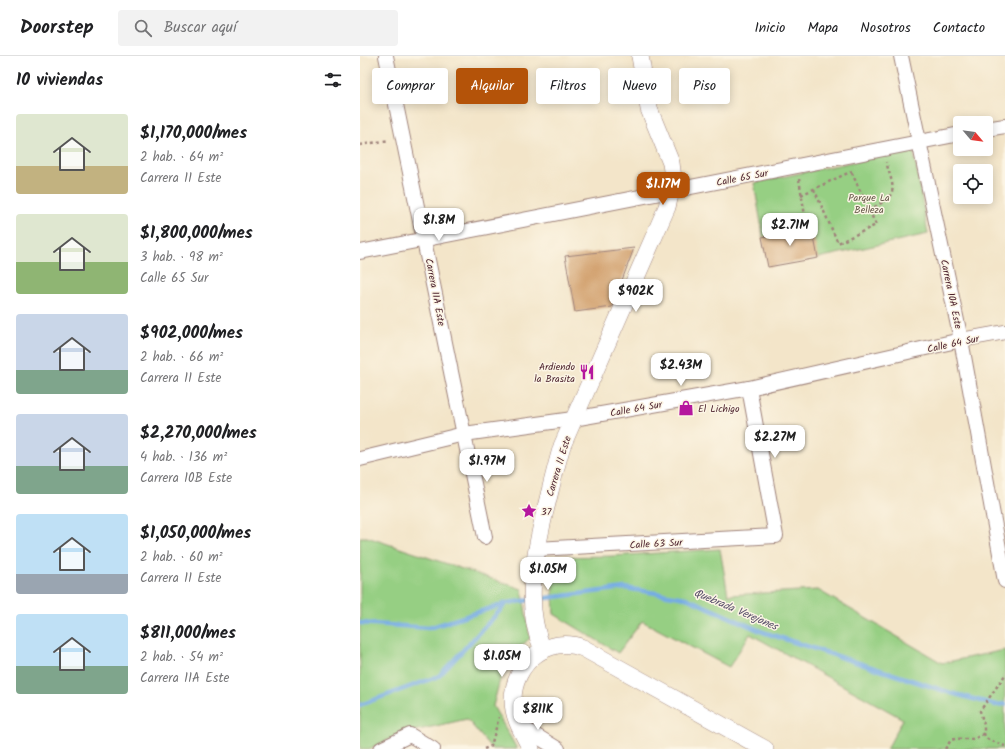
<!DOCTYPE html>
<html lang="es">
<meta charset="utf-8">
<style>
:root{--surface:#fff;--page:#f2f2f2;--text:#202124;--muted:#757577;--line:#e0e0e0;--accent:#b45309}
body{margin:0;font-family:Kalam,sans-serif;background:var(--page);color:var(--text);height:100vh;display:flex;flex-direction:column;font-size:15px;white-space:nowrap}
*{box-sizing:border-box;margin:0}
p{font-size:13px;color:var(--muted)}
.icon{flex:none;width:22px;height:22px;fill:none;stroke:currentColor;stroke-width:2;stroke-linecap:round;stroke-linejoin:round}
.map{position:relative;flex:1;overflow:hidden}
.side{display:flex;flex-direction:column;background:var(--surface);width:360px}
.side>*{flex:none}
.top-card{position:absolute;left:12px;top:12px;width:380px;height:36px;display:flex;gap:8px}
.needle{width:26px;rotate:119deg}
.buttons{position:absolute;left:593px;top:60px;display:grid;gap:8px}
.buttons a{display:grid;place-items:center;width:40px;height:40px;border-radius:4px;background:var(--surface);box-shadow:0 2px 10px #0003;font-size:20px}
.price{position:absolute;translate:-50% -34px;padding:0 9px;border-radius:8px;background:#fff;color:#222;font-size:13px;line-height:26px;filter:drop-shadow(0 1px 2px #0008)}
.price::after{content:'';position:absolute;left:50%;top:24px;width:12px;height:9px;margin-left:-6px;background:inherit;clip-path:polygon(0 0,100% 0,50% 100%)}
.price.selected{background:var(--accent);color:#fff}
ul{padding:0;list-style:none}
li{display:flex;align-items:center;gap:12px;height:100px;padding:0 16px}
li span{display:grid;place-items:center;flex:none;width:112px;height:80px;border-radius:4px;color:#555}
li>.icon{margin-inline-start:auto}
span .icon{width:48px;height:48px;fill:#fffc;stroke-width:1}
li b{font-size:17px}
h2{display:flex;justify-content:space-between;align-items:center;height:48px;padding:0 16px;font-size:17px}
.pill{padding:0 14px;border-radius:4px;background:var(--surface);box-shadow:0 2px 10px #0003;font-size:14px;line-height:36px}
.pill.selected{background:var(--accent);color:#fff}
header{display:flex;align-items:center;gap:24px;box-sizing:border-box;height:56px;padding:0 20px;background:var(--surface);border-bottom:1px solid var(--line)}
header strong{font-size:19px}
nav{display:flex;gap:22px;margin-inline-start:auto;font-size:14px}
.search{width:280px;height:36px;background:var(--page);display:flex;align-items:center;gap:10px;box-sizing:border-box;padding:0 14px;border-radius:4px;color:var(--muted);font-size:15px}
main{display:flex;flex:1;min-height:0}
.map>svg:first-child{display:block}
</style>
<header>
<strong>Doorstep</strong>
<div class="search"><svg class="icon" aria-label="search" viewBox="0 0 24 24"><circle cx="10" cy="10" r="6"/><path d="M15 15l6 6"/></svg>Buscar aquí</div>
<nav><a>Inicio</a><a>Mapa</a><a>Nosotros</a><a>Contacto</a></nav>
</header>
<main>
<section class="side">
<h2>10 viviendas<svg class="icon" aria-label="filters" viewBox="0 0 24 24"><path d="M4 7h16M4 17h16"/><circle cx="9" cy="7" r="2"/><circle cx="15" cy="17" r="2"/></svg></h2>
<ul>
<li><span style="background:linear-gradient(#dfe7d0 65%,#c2b280 0)"><svg class="icon" aria-label="home" viewBox="0 0 24 24"><path d="M3 11l9-7 9 7M6 9v11h12V9"/></svg></span><div><b>$1,170,000/mes</b><p>2 hab. · 64 m²</p><p>Carrera 11 Este</p></div></li>
<li><span style="background:linear-gradient(#dfe7d0 60%,#8fb573 0)"><svg class="icon" aria-label="home" viewBox="0 0 24 24"><path d="M3 11l9-7 9 7M6 9v11h12V9"/></svg></span><div><b>$1,800,000/mes</b><p>3 hab. · 98 m²</p><p>Calle 65 Sur</p></div></li>
<li><span style="background:linear-gradient(#c9d6e8 70%,#7fa58c 0)"><svg class="icon" aria-label="home" viewBox="0 0 24 24"><path d="M3 11l9-7 9 7M6 9v11h12V9"/></svg></span><div><b>$902,000/mes</b><p>2 hab. · 66 m²</p><p>Carrera 11 Este</p></div></li>
<li><span style="background:linear-gradient(#c9d6e8 65%,#7fa58c 0)"><svg class="icon" aria-label="home" viewBox="0 0 24 24"><path d="M3 11l9-7 9 7M6 9v11h12V9"/></svg></span><div><b>$2,270,000/mes</b><p>4 hab. · 136 m²</p><p>Carrera 10B Este</p></div></li>
<li><span style="background:linear-gradient(#bfe0f5 75%,#9aa5b1 0)"><svg class="icon" aria-label="home" viewBox="0 0 24 24"><path d="M3 11l9-7 9 7M6 9v11h12V9"/></svg></span><div><b>$1,050,000/mes</b><p>2 hab. · 60 m²</p><p>Carrera 11 Este</p></div></li>
<li><span style="background:linear-gradient(#bfe0f5 65%,#7fa58c 0)"><svg class="icon" aria-label="home" viewBox="0 0 24 24"><path d="M3 11l9-7 9 7M6 9v11h12V9"/></svg></span><div><b>$811,000/mes</b><p>2 hab. · 54 m²</p><p>Carrera 11A Este</p></div></li>
</ul>
</section>
<div class="map">
<svg width="645" height="693" viewBox="0 0 645 693">
<rect width="100%" height="100%" fill="#fcf5e5"/>
<filter id="ink" filterUnits="userSpaceOnUse"><feTurbulence type="fractalNoise" baseFrequency=".025" numOctaves="2"/><feDisplacementMap in="SourceGraphic" scale="8" xChannelSelector="R" yChannelSelector="G"/><feConvolveMatrix kernelMatrix="1 2 1 2 8 2 1 2 1" color-interpolation-filters="sRGB"/></filter>
<filter id="wash" filterUnits="userSpaceOnUse"><feTurbulence type="fractalNoise" baseFrequency=".012" numOctaves="4" result="noise"/><feDisplacementMap in="SourceGraphic" scale="16" xChannelSelector="R" yChannelSelector="G"/><feGaussianBlur stdDeviation="0.9" result="paint"/><feColorMatrix in="noise" values="0 0 0 0 0 0 0 0 0 0 0 0 0 0 0 0 0 1.4 0 .05"/><feComposite in="paint" operator="in"/></filter>
<g filter="url(#wash)">
<rect width="100%" height="100%" fill="#f3e5c9"/>
<g fill="#96cf83" stroke="#707757">
<polygon points="553,93 568,178 458,202 402,181 403,179 394,127"/>
<polygon points="0,481 7,481 162,533 170,582 158,593 141,620 133,650 157,693 132,693 107,663 40,678 9,693 0,693"/>
<polygon points="360,493 368,539 458,534 582,607 645,594 645,693 527,693 543,663 390,578 369,611 282,565 258,597 194,558 191,501 252,500"/>
</g>
<g fill="none" stroke-linecap="round" stroke-linejoin="round">
<g stroke="#75ace4" stroke-width="4.5">
<polyline points="0,567 69,572 147,547 265,532 326,542 403,576 591,637 636,649 645,648"/>
<polyline points="0,649 79,620 146,548"/>
</g>
</g>
<g id="blocks">
<g fill="#d09d69">
<polygon points="452,171 458,202 408,211 402,181"/>
<polygon points="274,192 252,251 215,256 205,200"/>
</g>
</g>
</g>
<g filter="url(#ink)">
<use href="#blocks" fill-opacity="0" stroke="#9e827a" stroke-width="1"/>
<g fill="none" stroke-linecap="round" stroke-linejoin="round">
<defs>
<g id="minor">
<polyline points="26,0 125,481"/>
<polyline points="541,0 601,284 645,525"/>
<polyline points="626,73 645,70"/>
<polyline points="0,196 600,78"/>
<polyline points="0,403 104,378 213,363 389,332 601,284 645,276"/>
<polyline points="176,493 416,480 389,332"/>
<polyline points="160,670 198,693"/>
<polyline points="21,693 50,679 73,693"/>
</g>
<g id="tertiary">
<path d="M183,594C164,551 174,503 184,459C190,436 195,413 202,390L307,151L311,135L313,122L311,107L289,53L280,0"/>
<path d="M171,693C163,677 153,662 153,644C153,608 188,578 223,592L405,693"/>
</g>
</defs>
<use href="#minor" stroke="#9e827a" stroke-width="16"/>
<use href="#tertiary" stroke="#9e827a" stroke-width="18"/>
<g stroke="#9e827a" stroke-width="2.5" stroke-dasharray="3 3" stroke-linecap="butt">
<polyline points="0,89 29,84"/>
<polyline points="439,123 447,172"/>
<polyline points="454,133 478,187 516,169 491,115"/>
<polyline points="441,139 492,115"/>
<path d="M509,154C539,138 535,136 526,106"/>
<polyline points="624,677 625,681 629,684 645,690"/>
<polyline points="124,693 131,690 139,661"/>
<path d="M585,693L591,684C605,680 610,688 624,677V669L620,655L645,619"/>
</g>
<use href="#minor" stroke="#fff" stroke-width="14"/>
<use href="#tertiary" stroke="#fff" stroke-width="17"/>
</g>
</g>
<defs>
<symbol id="restaurant-bare" viewBox="-9 -9 18 18"><path d="M-5-6h1v4h1v-4h1v4h1v-4h1v5L-1.5 .5V6h-2V.5L-5-1ZM5-6V6H3V1.5H1.5Q1.5-4 5-6Z" fill="#b5179e" stroke="#fcf5e5" stroke-width="2.5" paint-order="stroke"/></symbol>
<symbol id="shop-bare" viewBox="-9 -9 18 18"><path d="M-5-2.5h2.3a2.7 3.5 0 0 1 5.4 0H5L5.5 6h-11ZM-1.5-2.5h3a1.5 2.3 0 0 0-3 0Z" fill="#b5179e" stroke="#fcf5e5" stroke-width="2.5" paint-order="stroke"/></symbol>
<symbol id="sight-bare" viewBox="-9 -9 18 18"><path d="M0-6L1.8-2.2L6-1.7L2.9 1.2L3.7 5.4L0 3.3L-3.7 5.4L-2.9 1.2L-6-1.7L-1.8-2.2Z" fill="#b5179e" stroke="#fcf5e5" stroke-width="2.5" paint-order="stroke"/></symbol>
</defs>
<g fill-rule="evenodd">
<use href="#restaurant-bare" x="216" y="305" width="22" height="22"/>
<use href="#shop-bare" x="315" y="341" width="22" height="22"/>
<use href="#sight-bare" x="158" y="444" width="22" height="22"/>
</g>
<g text-anchor="middle" stroke-width="3" stroke-linejoin="round" paint-order="stroke">
<g font-size="10" fill="#4a1f2b" stroke="#fcf5e5">
<text transform="translate(382 121) rotate(-11)" y="4">Calle 65 Sur</text>
<text transform="translate(76 236) rotate(79)" y="4">Carrera 11A Este</text>
<text transform="translate(592 238) rotate(78)" y="4">Carrera 10A Este</text>
<text transform="translate(593 287) rotate(-12)" y="4">Calle 64 Sur</text>
<text transform="translate(276 352) rotate(-10)" y="4">Calle 64 Sur</text>
<text transform="translate(198 410) rotate(-73)" y="4">Carrera 11 Este</text>
<text transform="translate(296 487) rotate(-3)" y="4">Calle 63 Sur</text>
</g>
<g font-size="10" fill="#615445" stroke="#fcf5e5">
<text x="509" y="145">Parque La<tspan x="509" dy="12">Belleza</tspan></text>
</g>
<g font-size="10" fill="#4a1f2b" stroke="#fcf5e5" text-anchor="start">
<text x="215" y="314" text-anchor="end">Ardiendo<tspan x="215" dy="12">la Brasita</tspan></text>
<text x="338" y="356">El Lichigo</text>
<text x="181" y="459">37</text>
</g>
<g font-size="11" font-style="italic" fill="#59506c" stroke="#fcf5e5">
<text transform="translate(376 553) rotate(23)" y="4">Quebrada Verejones</text>
</g>
</g>
</svg>
<div class="buttons">
<a><svg class="needle" viewBox="-14 -14 28 28"><path d="M0-13l5 13h-10z" fill="#e53935"/><path d="M0 13l5-13h-10z" fill="#757577"/></svg></a>
<a><svg class="icon" aria-label="locate" viewBox="0 0 24 24"><circle cx="12" cy="12" r="6"/><path d="M12 2v4M12 18v4M2 12h4M18 12h4"/></svg></a>
</div>
<b class="price selected" style="left:303px;top:150px">$1.17M</b>
<b class="price" style="left:79px;top:186px">$1.8M</b>
<b class="price" style="left:430px;top:191px">$2.71M</b>
<b class="price" style="left:276px;top:257px">$902K</b>
<b class="price" style="left:321px;top:331px">$2.43M</b>
<b class="price" style="left:415px;top:403px">$2.27M</b>
<b class="price" style="left:127px;top:427px">$1.97M</b>
<b class="price" style="left:188px;top:535px">$1.05M</b>
<b class="price" style="left:142px;top:622px">$1.05M</b>
<b class="price" style="left:178px;top:675px">$811K</b>
<div class="top-card">
<a class="pill">Comprar</a>
<a class="pill selected">Alquilar</a>
<a class="pill">Filtros</a>
<a class="pill">Nuevo</a>
<a class="pill">Piso</a>
</div>
</div>
</main>
